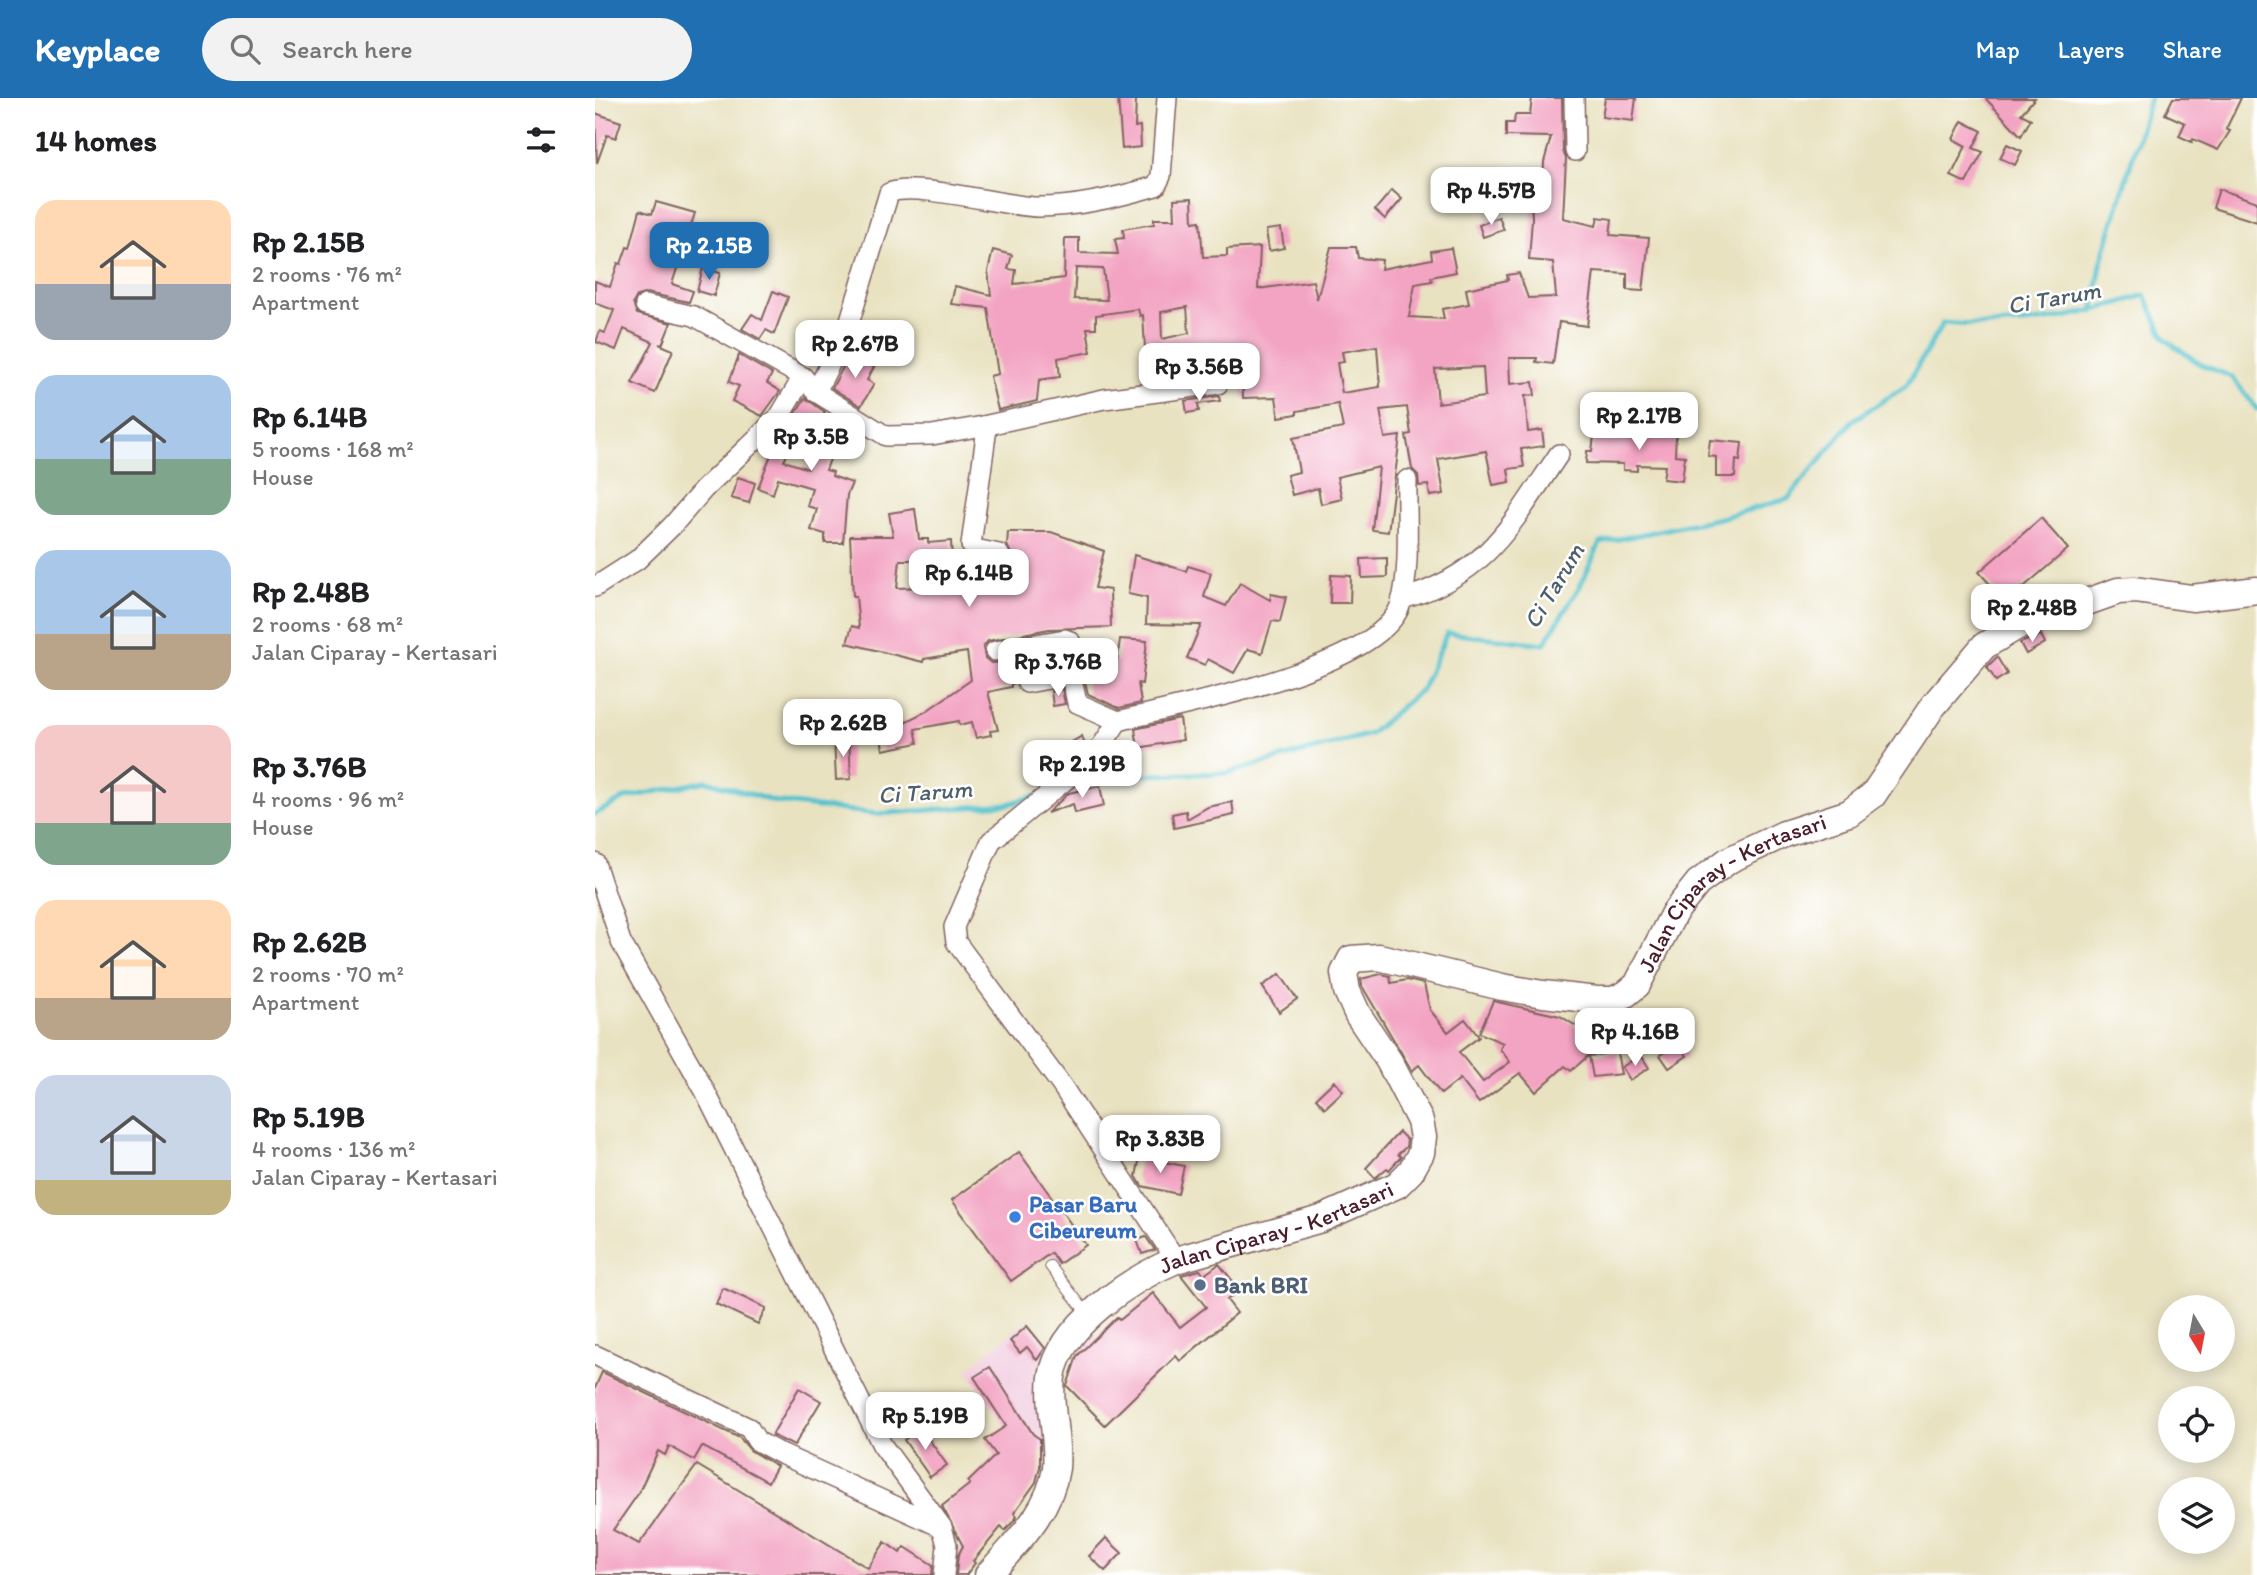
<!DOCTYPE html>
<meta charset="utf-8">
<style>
:root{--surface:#fff;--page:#f2f2f2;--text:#202124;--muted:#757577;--accent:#1f6fb2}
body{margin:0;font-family:Itim,sans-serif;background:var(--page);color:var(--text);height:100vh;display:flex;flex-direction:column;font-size:26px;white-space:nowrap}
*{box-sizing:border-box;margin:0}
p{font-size:23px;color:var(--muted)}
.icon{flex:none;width:38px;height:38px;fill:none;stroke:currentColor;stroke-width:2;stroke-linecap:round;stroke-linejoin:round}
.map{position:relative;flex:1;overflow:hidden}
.details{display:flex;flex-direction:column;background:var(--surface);width:595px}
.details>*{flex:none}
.needle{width:46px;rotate:170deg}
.fabs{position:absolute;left:1563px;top:1197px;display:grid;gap:14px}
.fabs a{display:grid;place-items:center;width:77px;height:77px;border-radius:50%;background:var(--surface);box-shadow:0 4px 18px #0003;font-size:35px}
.price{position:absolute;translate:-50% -60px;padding:0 16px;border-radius:14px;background:#fff;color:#222;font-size:23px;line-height:46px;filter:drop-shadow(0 2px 4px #0008)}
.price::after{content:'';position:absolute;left:50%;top:42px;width:21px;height:16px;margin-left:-10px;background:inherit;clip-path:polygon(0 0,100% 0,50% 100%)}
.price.on{background:var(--accent);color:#fff}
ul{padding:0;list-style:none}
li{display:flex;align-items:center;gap:21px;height:175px;padding:0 35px}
li span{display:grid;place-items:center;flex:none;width:196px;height:140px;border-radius:21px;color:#555}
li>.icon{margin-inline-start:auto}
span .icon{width:84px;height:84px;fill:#fffc;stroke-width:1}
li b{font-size:30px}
h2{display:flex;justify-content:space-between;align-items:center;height:84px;padding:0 35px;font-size:30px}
header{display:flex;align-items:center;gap:42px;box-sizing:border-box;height:98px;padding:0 35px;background:var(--accent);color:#fff}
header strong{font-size:33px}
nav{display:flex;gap:38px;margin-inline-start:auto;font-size:24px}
.search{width:490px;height:63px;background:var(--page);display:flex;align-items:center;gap:18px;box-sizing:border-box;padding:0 24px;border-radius:38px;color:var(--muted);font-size:26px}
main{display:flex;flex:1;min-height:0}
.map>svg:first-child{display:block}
</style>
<header>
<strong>Keyplace</strong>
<div class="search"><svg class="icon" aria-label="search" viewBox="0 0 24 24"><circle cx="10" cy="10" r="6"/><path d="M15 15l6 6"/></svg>Search here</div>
<nav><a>Map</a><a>Layers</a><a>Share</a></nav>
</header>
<main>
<section class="details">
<h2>14 homes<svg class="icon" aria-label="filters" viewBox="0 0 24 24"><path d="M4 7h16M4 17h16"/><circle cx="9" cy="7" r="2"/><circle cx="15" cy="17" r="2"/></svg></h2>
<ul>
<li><span style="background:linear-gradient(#ffd9b3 60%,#9aa5b1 0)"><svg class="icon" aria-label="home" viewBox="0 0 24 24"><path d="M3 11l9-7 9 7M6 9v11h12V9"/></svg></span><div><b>Rp 2.15B</b><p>2 rooms · 76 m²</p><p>Apartment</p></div></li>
<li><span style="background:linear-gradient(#a9c7e8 60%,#7fa58c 0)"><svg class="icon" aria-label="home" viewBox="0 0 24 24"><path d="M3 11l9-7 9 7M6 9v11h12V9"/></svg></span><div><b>Rp 6.14B</b><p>5 rooms · 168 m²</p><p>House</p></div></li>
<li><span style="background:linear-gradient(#a9c7e8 60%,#b9a48a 0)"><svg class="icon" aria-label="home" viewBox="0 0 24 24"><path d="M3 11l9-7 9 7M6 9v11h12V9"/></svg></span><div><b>Rp 2.48B</b><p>2 rooms · 68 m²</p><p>Jalan Ciparay - Kertasari</p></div></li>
<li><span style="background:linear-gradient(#f6c9c9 70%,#7fa58c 0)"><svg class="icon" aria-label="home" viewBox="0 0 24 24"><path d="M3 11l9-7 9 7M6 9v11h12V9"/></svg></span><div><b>Rp 3.76B</b><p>4 rooms · 96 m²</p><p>House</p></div></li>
<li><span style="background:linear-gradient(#ffd9b3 70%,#b9a48a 0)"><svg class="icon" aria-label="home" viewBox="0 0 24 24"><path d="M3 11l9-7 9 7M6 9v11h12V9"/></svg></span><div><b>Rp 2.62B</b><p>2 rooms · 70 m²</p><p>Apartment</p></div></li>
<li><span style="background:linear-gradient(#c9d6e8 75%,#c2b280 0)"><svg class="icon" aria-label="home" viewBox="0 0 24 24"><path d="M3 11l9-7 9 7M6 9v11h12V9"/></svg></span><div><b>Rp 5.19B</b><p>4 rooms · 136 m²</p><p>Jalan Ciparay - Kertasari</p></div></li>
</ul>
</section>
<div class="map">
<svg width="1662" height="1477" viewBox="0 0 1662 1477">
<rect width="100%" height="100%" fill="#fff"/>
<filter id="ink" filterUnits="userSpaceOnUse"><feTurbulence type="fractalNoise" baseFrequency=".0143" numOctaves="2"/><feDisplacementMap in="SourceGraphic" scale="14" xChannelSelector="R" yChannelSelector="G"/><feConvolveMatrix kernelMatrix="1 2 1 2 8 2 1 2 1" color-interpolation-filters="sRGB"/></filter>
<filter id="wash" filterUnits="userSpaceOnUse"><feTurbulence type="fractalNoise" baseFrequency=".00686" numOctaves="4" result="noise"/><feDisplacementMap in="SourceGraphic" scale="28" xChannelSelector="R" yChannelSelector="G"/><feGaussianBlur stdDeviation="1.57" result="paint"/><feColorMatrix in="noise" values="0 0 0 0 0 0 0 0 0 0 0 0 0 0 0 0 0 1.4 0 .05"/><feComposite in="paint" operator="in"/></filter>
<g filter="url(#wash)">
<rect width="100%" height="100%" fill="#e9e2c1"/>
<polygon fill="#f2cfe1" points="432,1222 456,1252 451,1356 407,1324 372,1272"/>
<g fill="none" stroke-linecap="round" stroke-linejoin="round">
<g stroke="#55c2cd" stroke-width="5">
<polyline points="1498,214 1506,166 1555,0"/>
<path d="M473,689L513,678L632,675L775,636L827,591L852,535L949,546L985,488L1005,445L1125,420L1193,401L1257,323L1311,288L1348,225C1422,232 1480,220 1550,197L1570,241L1605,266L1637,279L1662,311"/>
<polyline points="0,716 30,700 112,683 181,704 282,716 414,706 440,698"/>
</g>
</g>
<g id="blocks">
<g fill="#f3a4c2" fill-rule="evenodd">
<polygon points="523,0 541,0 540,29 545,28 546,49 527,51"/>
<path d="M937,0H967L968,53L971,61L968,120L1001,128L1003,119L1017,121L1015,137L1054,140L1048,193L1032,192V176L999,174L992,228L964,224L958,266L941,264L942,260H914L915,286L938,284L940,297L930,298L933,334L947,332L949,348L926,351L929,369L913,371L915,384L898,387L891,353L843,361L849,396L835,398L833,387L824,388L823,377L817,371L811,337L816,336L812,309L785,312L790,340L805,338L793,434L777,432L784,369L742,379L747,401L726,406L723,390L697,397L692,377L704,374L698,340L748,330L743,306L702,313V316L684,319L681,299L648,300L647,271L552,283L548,217L545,218L543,211L501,217V230H492L496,254L463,260L465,279L444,282L442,303L403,312L395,278L403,276L393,210L356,206L360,188L396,197L393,173L398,152L417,157L413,171L421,172L419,186L469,180L470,140H484V155L523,156L520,141L529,140L528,131L559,126V121H580L579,101L597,100L598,124L605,123L608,159L632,158V151L665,149L663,191L718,183L722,201L736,149H761L763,160L787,162L786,171L837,161L836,153L856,150L861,174L836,179L837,183L820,186L814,219L849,221L847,211L874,206L871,191L913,182L912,177L924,175L933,200L961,199L958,164L934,162L937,121L935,86L948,92L949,64L956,39L911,38V25H919L920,17H935ZM481,170L508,171L512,202L479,201ZM592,209L594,235L567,241L566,214ZM782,248L785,289L747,295L742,265L749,264L747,254ZM888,269L890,299L843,305L840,271Z"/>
<polygon points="1010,0 1041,0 1038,23 1007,19"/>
<polygon points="1390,0 1440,0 1426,16 1436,21 1426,38"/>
<polygon points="1578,0 1646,0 1631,31 1635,33 1623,52 1598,41 1597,44 1584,38 1590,25 1570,16"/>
<polygon points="0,15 26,24 21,40 12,37 2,65"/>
<polygon points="1367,23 1387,33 1378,50 1388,54 1371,85 1356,78 1371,48 1358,41"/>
<polygon points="1412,46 1427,53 1420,67 1405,60"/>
<polygon points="1624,91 1662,104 1662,124 1618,110"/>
<polygon points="797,92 807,101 790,121 780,112"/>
<polygon points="61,104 100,115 77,186 98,193 94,204 52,195 42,198 38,205 42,216 76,225 67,247 64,246 78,252 60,295 37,285 58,244 29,231 21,252 1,244 5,233 10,235 19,212 0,205 0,183 15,189 23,165 26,166 32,149 35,150 45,112 57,116"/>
<polygon points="904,119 909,132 888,139 884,127"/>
<polygon points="686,130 689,150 674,153 671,132"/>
<polygon points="108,170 125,175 119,198 102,193"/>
<polygon points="178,193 193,199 179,236 171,232 165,241 147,231 157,216 167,222"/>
<polygon points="255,256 279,269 272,282 279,286 266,308 237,290"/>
<polygon points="144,257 177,276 172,285 185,293 167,318 137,303 144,288 134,284"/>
<polygon points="624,298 625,303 603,306 604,313 592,315 590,303"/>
<polygon points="210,300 230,314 225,322 232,326 217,346 202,335 189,363 213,371 223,344 239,350 231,372 238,374 237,378 257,385 252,397 248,445 230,445 230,436 216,432 222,411 212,408 217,390 183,380 178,396 163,390 179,349 173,347 193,328"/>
<polygon points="1013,334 1081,334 1080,357 1090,358 1087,383 1068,381 1070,368 1042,367 1042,373 1028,372 1028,366 991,365 992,353 997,353 999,338 1013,339"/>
<polygon points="1115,342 1147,345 1145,363 1141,362 1140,379 1121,379 1121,359 1113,358"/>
<polygon points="143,379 160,385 154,405 136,400"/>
<path d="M320,411L324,441H333V445L356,443L357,464L372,460L405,472L412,471L418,460L412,447L413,434H456L509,453L500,490L515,492L516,529L454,531L393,543L388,549L390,560L396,565L407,564L408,571L443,566L441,558L457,556L458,562L465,561L466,566L429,573L424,576L420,585L416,586V589L393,594L403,632L395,633L396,637L381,640L377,624L365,627L364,623L320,631L323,645L288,652L286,638L303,634H289L330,614L376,582L372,554L329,561L328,564L252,545L257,528L264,530L261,498H258L255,438H298L294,415ZM305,462H329L328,489L302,490Z"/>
<polygon points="1446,420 1473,451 1411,504 1384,474"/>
<polygon points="539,457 591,473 593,468 616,475 609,499 631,508 645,485 675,502 676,496 691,499 685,524 677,523 667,555 653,551 639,575 613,561 610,567 592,560 606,527 551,526 552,500 533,496"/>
<polygon points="792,460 792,479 767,480 766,461"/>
<polygon points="736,477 756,478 755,505 735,505"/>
<polygon points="1446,537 1450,545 1431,556 1425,545"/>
<polygon points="525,541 552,543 547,586 543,585 546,605 524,610 493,596 489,580 489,559 522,564"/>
<polygon points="1402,559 1412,576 1401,583 1392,569"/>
<polygon points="467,591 470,606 458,608 456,593"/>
<polygon points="585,621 588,642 543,650 540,631"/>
<polygon points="487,638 491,650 467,667 460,654"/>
<polygon points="254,639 256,681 241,682 239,641"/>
<polygon points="505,688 509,708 480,715 478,706 452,715 474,695"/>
<polygon points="637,704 639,717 579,730 577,716 591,713 592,721 613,709"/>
<polygon points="685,876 702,901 684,914 667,888"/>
<polygon points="786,876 795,878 796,885 812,882 829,886 835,912 853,934 870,921 884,939 864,954 888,984 915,964 905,951 908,945 884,935 898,903 965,918 986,931 996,917 1012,918 1018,922 994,957 976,973 970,968 941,994 925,975 884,1005 865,981 846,996 824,967 817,973 767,888 766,881"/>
<polygon points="1084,945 1092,958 1074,970 1065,957"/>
<polygon points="1022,954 1026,976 998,979 994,958"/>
<polygon points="1046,957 1054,970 1035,982 1027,969"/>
<polygon points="739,983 748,993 730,1010 721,1000"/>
<polygon points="804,1034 812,1042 811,1049 803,1056 806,1059 794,1072 792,1070 780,1080 771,1070"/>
<polygon points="424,1054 491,1147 464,1166 456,1155 416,1183 357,1102"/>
<polygon points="545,1059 589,1068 583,1096 547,1088 541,1078"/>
<polygon points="551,1139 560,1152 547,1156 542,1142"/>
<polygon points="624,1166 645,1192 632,1202 642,1215 585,1263 581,1258 510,1327 472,1288 482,1258 522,1219 525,1222 558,1195 585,1229 611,1209 586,1177 605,1172 609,1177"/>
<polygon points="128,1190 171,1210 163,1226 121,1206"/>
<polygon points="432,1228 450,1250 442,1262 432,1249 425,1255 415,1243"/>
<polygon points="395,1269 438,1336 445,1341 445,1369 441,1384 419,1415 422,1419 410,1433 406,1429 378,1463 380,1465 371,1477 361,1477 363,1457 368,1448 347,1408 375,1386 373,1384 401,1357 390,1342 411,1328 379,1279"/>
<polygon points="7,1274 145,1340 156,1353 182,1368 173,1384 107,1348 99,1362 74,1348 70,1357 63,1353 43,1396 18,1432 44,1446 102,1367 273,1470 290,1444 305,1455 310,1449 338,1467 337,1477 0,1477 0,1290"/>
<polygon points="204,1290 226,1303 199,1348 177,1337"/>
<polygon points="326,1330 352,1367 335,1379 309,1342"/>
<polygon points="511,1440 527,1455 510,1473 494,1458"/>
</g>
</g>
</g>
<g filter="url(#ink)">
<use href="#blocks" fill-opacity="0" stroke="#826360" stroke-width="2"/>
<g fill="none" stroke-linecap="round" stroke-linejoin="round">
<defs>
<polyline id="service" points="455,1168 494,1218"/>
<g id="minor">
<polyline points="979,0 980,53"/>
<polyline points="50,207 99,218 208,279"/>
<path d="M221,294L252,232L294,95C321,83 410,109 444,109C483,109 524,99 561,88L566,78L572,0"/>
<polyline points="388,328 509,301 623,286"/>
<polyline points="0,489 42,462 77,428 109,391 184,319 208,279 221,294 291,338 337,337 388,328 391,337 376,447 380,451 404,456 406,460"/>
<path d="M807,501C893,477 917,425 964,356"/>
<polyline points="400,553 470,541 475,543 479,573 476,577"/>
<polyline points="432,585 476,577 482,605 523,623"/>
<polyline points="0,765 26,844 110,993 287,1347 347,1429 352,1447 349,1477"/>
<path d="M581,1162L467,988L361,844L359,829L396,743L500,658L523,623C585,607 788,570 806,505C816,470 811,419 812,382"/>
<polyline points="0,1257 154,1330 162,1343 188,1357 344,1428"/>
</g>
<g id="secondary">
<path id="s1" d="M393,1477C420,1446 455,1414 461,1370C464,1340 453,1309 457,1279C465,1227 536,1181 581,1162L726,1121L802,1087L816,1073L826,1055L828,1039L825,1023L794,963L763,917L752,893L749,875L756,861L784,859L907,889L948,896L1002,902H1018L1031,896L1042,887L1079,815L1103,785L1134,762L1189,736L1254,715L1278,697L1338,608L1389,548L1421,529L1523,493L1540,492L1597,500L1662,492"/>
</g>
</defs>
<use href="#service" stroke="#826360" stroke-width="12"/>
<use href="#minor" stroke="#826360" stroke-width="22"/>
<use href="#secondary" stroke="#826360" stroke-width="29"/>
<use href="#service" stroke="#fff" stroke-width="10"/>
<use href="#minor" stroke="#fff" stroke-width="19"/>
<use href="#secondary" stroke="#fff" stroke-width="26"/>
</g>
</g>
<circle fill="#3f7fe0" stroke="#fff" stroke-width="2.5" cx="420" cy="1119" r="7"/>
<circle fill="#5c6f8a" stroke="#fff" stroke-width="2.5" cx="605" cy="1187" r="7"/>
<g text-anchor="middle" stroke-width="5" stroke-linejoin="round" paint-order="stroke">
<g font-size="23" fill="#4a1f2b" stroke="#fff">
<text dy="8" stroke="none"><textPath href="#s1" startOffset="1321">Jalan Ciparay - Kertasari</textPath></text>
<text dy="8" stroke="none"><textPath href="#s1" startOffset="502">Jalan Ciparay - Kertasari</textPath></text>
</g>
<g font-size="23" font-weight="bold" fill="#366cbe" stroke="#fff" text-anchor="start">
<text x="434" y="1114">Pasar Baru<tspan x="434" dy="26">Cibeureum</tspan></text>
</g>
<g font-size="23" font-weight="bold" fill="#4e5e75" stroke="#fff" text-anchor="start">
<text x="619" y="1195">Bank BRI</text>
</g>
<g font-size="24" font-style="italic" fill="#4e606c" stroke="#fff">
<text transform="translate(1459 200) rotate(-10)" y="8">Ci Tarum</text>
<text transform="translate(959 488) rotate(-59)" y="8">Ci Tarum</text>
<text transform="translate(330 694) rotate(-4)" y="8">Ci Tarum</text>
</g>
</g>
</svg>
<div class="fabs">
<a><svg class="needle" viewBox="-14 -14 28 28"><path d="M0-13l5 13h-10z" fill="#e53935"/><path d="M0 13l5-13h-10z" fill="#757577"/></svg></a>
<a><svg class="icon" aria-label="locate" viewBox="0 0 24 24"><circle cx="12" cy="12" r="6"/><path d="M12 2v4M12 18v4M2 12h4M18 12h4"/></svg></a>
<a><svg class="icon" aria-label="layers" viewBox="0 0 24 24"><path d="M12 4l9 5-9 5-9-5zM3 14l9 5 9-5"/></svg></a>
</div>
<b class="price" style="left:896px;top:129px">Rp 4.57B</b>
<b class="price on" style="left:114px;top:184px">Rp 2.15B</b>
<b class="price" style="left:260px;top:282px">Rp 2.67B</b>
<b class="price" style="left:604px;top:305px">Rp 3.56B</b>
<b class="price" style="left:1044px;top:354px">Rp 2.17B</b>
<b class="price" style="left:216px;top:375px">Rp 3.5B</b>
<b class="price" style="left:374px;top:511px">Rp 6.14B</b>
<b class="price" style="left:1437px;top:546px">Rp 2.48B</b>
<b class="price" style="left:463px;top:600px">Rp 3.76B</b>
<b class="price" style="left:248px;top:661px">Rp 2.62B</b>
<b class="price" style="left:487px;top:702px">Rp 2.19B</b>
<b class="price" style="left:1040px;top:970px">Rp 4.16B</b>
<b class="price" style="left:565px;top:1077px">Rp 3.83B</b>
<b class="price" style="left:330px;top:1354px">Rp 5.19B</b>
</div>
</main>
